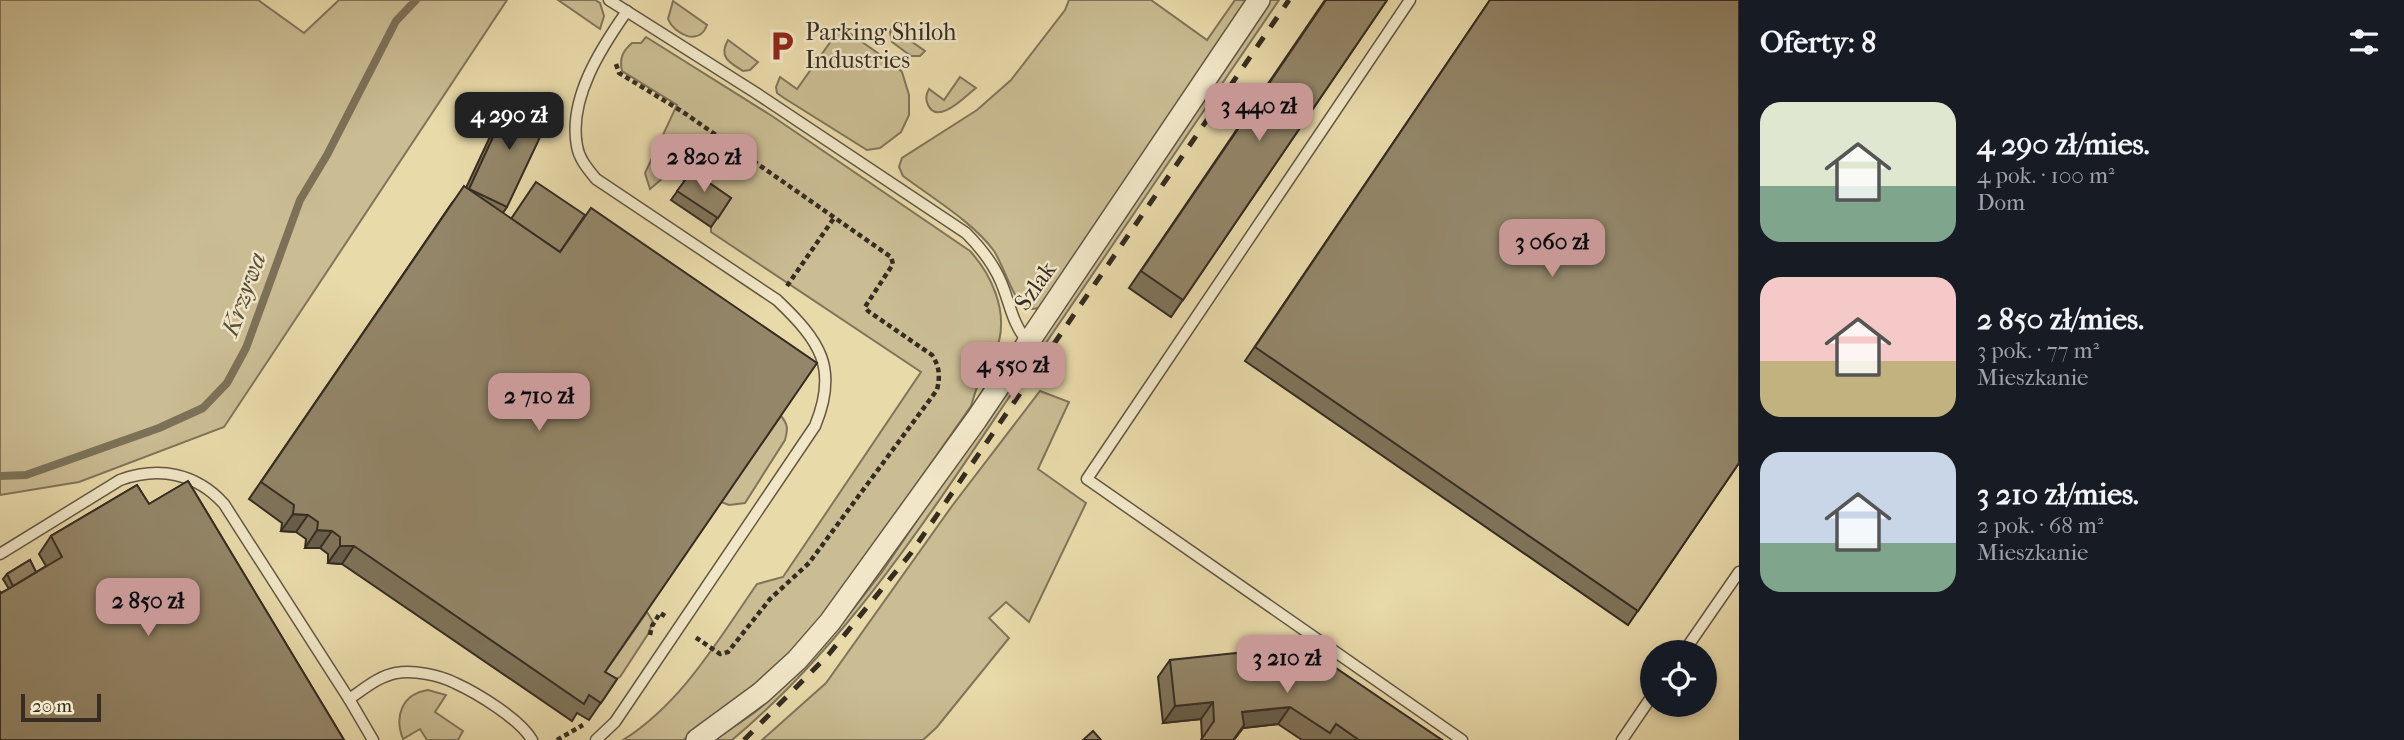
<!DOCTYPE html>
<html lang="pl">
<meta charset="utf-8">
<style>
:root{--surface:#171b24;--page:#20242c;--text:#f1f3f6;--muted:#9ea1a6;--accent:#c59692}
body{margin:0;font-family:"IM FELL French Canon",serif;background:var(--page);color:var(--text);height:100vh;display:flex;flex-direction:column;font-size:26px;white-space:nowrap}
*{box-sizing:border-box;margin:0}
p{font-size:23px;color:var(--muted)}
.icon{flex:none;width:38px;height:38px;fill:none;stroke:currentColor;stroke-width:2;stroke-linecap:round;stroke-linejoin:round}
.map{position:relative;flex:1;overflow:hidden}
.sheet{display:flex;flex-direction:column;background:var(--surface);width:665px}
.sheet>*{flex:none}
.buttons{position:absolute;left:1640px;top:640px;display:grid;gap:14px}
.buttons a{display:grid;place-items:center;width:77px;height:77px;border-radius:50%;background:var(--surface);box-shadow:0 4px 10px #0003;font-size:35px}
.scale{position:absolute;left:21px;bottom:18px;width:80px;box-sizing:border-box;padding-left:7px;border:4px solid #352c22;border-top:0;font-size:19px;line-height:24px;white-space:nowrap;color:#352c22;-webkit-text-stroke:5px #f1e7c8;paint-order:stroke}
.price{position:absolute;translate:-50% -60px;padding:0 16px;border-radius:14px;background:var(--accent);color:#111;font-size:23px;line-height:46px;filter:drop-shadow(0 2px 4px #0008)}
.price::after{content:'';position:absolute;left:50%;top:42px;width:21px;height:16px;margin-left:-10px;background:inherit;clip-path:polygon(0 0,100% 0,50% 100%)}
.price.active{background:#222;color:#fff}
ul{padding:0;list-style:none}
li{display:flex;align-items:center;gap:21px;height:175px;padding:0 21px}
li span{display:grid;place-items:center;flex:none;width:196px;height:140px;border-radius:21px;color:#555}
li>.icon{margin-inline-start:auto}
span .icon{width:84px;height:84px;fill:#fffc;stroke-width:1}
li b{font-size:30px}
h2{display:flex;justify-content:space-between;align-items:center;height:84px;padding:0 21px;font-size:30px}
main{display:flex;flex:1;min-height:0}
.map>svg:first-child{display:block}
</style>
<main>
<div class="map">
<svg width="1739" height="740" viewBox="0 0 1739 740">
<rect width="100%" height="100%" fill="#e9daaa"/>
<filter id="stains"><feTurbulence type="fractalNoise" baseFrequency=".00286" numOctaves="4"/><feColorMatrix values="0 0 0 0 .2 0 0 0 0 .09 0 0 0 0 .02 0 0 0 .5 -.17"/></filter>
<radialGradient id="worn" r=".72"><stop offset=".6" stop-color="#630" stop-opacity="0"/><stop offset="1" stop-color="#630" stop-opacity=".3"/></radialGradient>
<g fill="#cabc93" stroke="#80745a" stroke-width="2">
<polygon points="0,0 258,0 304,33 339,0 507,0 224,427 79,482 0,495"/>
<polygon points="558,0 595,0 600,3 604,16 600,29"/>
<path d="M1069,0H1151L1207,40L1235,0H1248L1041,307C1036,309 1031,310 1026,308C1014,302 1003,264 994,251C974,223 931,197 903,176L899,167L902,158L977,110L1011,80L1065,10Z"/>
<path d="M1270,0H1279C1191,130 1102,260 1014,390C930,514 848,643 732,740H715C728,730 742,722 755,712C804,673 844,622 882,572Z"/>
<path d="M673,1L707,25C699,47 674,34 668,19Z"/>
<polygon points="841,27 896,66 902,72 909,95 909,115 901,132 880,148 867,150 784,98 777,93 776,87 780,77 797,89"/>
<polygon points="892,28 925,51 920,56 911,56 892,42 890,32"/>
<path d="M646,37L772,116L970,251C991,274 1007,309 999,341C995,354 986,367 980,380C976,388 974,397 971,406L830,608L802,642L719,716L683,740H623C682,703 718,640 757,584L783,577L921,372L711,232V227L685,181L670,172L650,189L645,173L677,105L622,71C619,58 623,51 632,43H641Z"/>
<path d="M728,40L758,62L750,70L743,71C730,63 718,57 728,40Z"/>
<path d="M960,77L976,88C965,96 938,126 928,105C925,99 926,94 929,89L944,100Z"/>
<polygon points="1040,391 1069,402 1038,469 1086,503 1029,622 1006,602 989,618 1009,638 937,727 923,740 762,740 826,683 952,506"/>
<path d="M781,416C788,424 788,429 785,440L745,503L729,505L721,502Z"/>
<polygon points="647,612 653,622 648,634 620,677 616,679 601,678"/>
<path d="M428,690L446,695L435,712L463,731L458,740H427L420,729L403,739C394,716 402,694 428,690Z"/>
</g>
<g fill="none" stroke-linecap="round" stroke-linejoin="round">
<polyline stroke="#7c7158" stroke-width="8" points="0,476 26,475 159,428 203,408 227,383 246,348 300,200 327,155 396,21 416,0"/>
<defs>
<g id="service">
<path d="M609,0L756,93L966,233C981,248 993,263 1001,282C1010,303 1012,324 1028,342"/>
<polyline points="1410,0 1087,479 1462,740"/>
<path d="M0,554L120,480C159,466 196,473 224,504L349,699L373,740"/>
<polyline points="1683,653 1739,572"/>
<path d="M349,699C364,689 379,676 396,673C414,670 439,675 455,683C477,693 520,719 532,740"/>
<path d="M596,740L615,722L815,426C839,368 820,341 777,300L596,179C588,169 579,159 577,146C568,99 601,48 627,11"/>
<polyline points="1622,740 1652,696"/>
</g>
<polyline id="minor" points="697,740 761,693 797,660 830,622 976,420 1259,0"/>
</defs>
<use href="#service" stroke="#625844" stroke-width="13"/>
<use href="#minor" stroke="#625844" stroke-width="24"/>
<g stroke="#352c22" stroke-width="4.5" stroke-dasharray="5 3.5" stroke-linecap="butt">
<path d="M616,64L619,73L683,112L891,257L893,264L865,307L868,311L932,355C940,367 940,377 937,390L809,563L770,599L728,652L720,654L695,637"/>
<polyline points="787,286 834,218"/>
<polyline points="650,635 652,626 660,613 665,616"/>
<polyline points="557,740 583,725"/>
</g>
<use href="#service" stroke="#f1e7c8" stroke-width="10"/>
<use href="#minor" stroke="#f1e7c8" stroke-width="21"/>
<polyline stroke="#352c22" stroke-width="5" stroke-dasharray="12 12" stroke-linecap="butt" points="744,740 829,654 911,553 1289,0"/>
</g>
<g fill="#7e735a" stroke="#352c22" stroke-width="2">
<polygon points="1325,0 1387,0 1171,317 1129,288"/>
<polygon points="1490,0 1739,463 1628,625 1245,361"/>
<polygon points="511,98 507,207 503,213 605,672 617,679 589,720 577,713 572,721 342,564 328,563 328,554 320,548 305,548 306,539 296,532 281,531 282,523 249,499 452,203 466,188 502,111"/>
<polygon points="692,171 731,198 711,227 671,200"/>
<polygon points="188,481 344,740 0,740 0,591 1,593 9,589 3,579 7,574 30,560 36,572 46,566 39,554 51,536 137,485 149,504"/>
<polygon points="1285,656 1316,665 1442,740 1302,740 1278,724 1243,728 1234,740 1201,740 1202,738 1201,719 1163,723 1158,677 1170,660"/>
</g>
<g fill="#675e4a" stroke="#352c22" stroke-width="2">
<polygon points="293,514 308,515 296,532 281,531"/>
<polygon points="317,530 332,531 320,548 305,548"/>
<polygon points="340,546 354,546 342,564 328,563"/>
<polygon points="1213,702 1201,719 1163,723 1175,706"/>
<polygon points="1290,707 1278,724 1243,728 1233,740 1242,712"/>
</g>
<g fill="#938669" stroke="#352c22" stroke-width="2">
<polygon points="1326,0 1387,0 1183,300 1141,271"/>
<polygon points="1490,0 1739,0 1739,463 1638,611 1255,347"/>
<polygon points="511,98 550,116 507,207 469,189"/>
<polygon points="692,171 731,198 718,218 677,191"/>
<polygon points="536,182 585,215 560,252 511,219"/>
<polygon points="464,186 560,252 591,208 817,363 605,672 617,679 601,703 589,695 584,704 354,546 340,546 340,537 332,531 317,530 318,522 308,515 293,514 294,505 261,482"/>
<polygon points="188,481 344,740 0,740 0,594 62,557 51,536 137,485 149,504"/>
<polygon points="30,560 36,572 13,586 7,574"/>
<polygon points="1285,648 1285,656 1303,655 1316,665 1321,658 1442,740 1359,740 1336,724 1330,733 1290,707 1242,712 1244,725 1233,740 1201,740 1214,721 1213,702 1175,706 1170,660"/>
<polygon points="1093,731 1101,740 1083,740"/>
</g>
<defs>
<symbol id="parking-bare" viewBox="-9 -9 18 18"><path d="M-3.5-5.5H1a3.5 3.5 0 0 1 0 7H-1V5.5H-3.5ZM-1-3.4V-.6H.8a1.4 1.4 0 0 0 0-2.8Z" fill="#8f2418" stroke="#f1e7c8" stroke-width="2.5" paint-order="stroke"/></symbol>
</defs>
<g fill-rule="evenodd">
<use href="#parking-bare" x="760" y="24" width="44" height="44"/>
</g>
<g text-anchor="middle" stroke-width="5" stroke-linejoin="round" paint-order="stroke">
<g font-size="24" fill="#352c22" stroke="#f1e7c8" text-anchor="start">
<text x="805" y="40">Parking Shiloh<tspan x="805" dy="28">Industries</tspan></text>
</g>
<g font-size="24" fill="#352c22" stroke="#f1e7c8">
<text transform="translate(1035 286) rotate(-55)" y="8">Szlak</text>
</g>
<g font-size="26" font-style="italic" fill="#594e3d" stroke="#f1e7c8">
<text transform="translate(243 294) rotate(-70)" y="9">Krzywa</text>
</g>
</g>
<rect width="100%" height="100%" filter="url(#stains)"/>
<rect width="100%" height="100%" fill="url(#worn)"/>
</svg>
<div class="buttons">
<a><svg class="icon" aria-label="locate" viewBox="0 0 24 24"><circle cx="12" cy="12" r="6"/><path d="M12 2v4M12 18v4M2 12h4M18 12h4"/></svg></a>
</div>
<div class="scale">20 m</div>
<b class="price" style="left:1259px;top:143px">3 440 zł</b>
<b class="price active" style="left:509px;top:152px">4 290 zł</b>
<b class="price" style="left:704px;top:194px">2 820 zł</b>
<b class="price" style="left:1552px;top:279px">3 060 zł</b>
<b class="price" style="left:1013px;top:402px">4 550 zł</b>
<b class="price" style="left:539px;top:433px">2 710 zł</b>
<b class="price" style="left:148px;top:638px">2 850 zł</b>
<b class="price" style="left:1287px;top:695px">3 210 zł</b>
</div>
<section class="sheet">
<h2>Oferty: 8<svg class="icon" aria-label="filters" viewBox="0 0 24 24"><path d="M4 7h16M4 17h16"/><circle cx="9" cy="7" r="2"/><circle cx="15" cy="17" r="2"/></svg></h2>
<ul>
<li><span style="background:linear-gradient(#dfe7d0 60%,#7fa58c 0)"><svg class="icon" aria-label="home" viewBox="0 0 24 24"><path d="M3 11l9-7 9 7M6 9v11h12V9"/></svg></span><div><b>4 290 zł/mies.</b><p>4 pok. · 100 m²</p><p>Dom</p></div></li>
<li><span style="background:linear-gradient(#f6c9c9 60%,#c2b280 0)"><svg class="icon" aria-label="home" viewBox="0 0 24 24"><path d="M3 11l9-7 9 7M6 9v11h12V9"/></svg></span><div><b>2 850 zł/mies.</b><p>3 pok. · 77 m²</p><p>Mieszkanie</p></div></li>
<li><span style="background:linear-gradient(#c9d6e8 65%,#7fa58c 0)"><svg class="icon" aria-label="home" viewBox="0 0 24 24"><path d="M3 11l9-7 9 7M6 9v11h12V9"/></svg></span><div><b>3 210 zł/mies.</b><p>2 pok. · 68 m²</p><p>Mieszkanie</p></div></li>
</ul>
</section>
</main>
